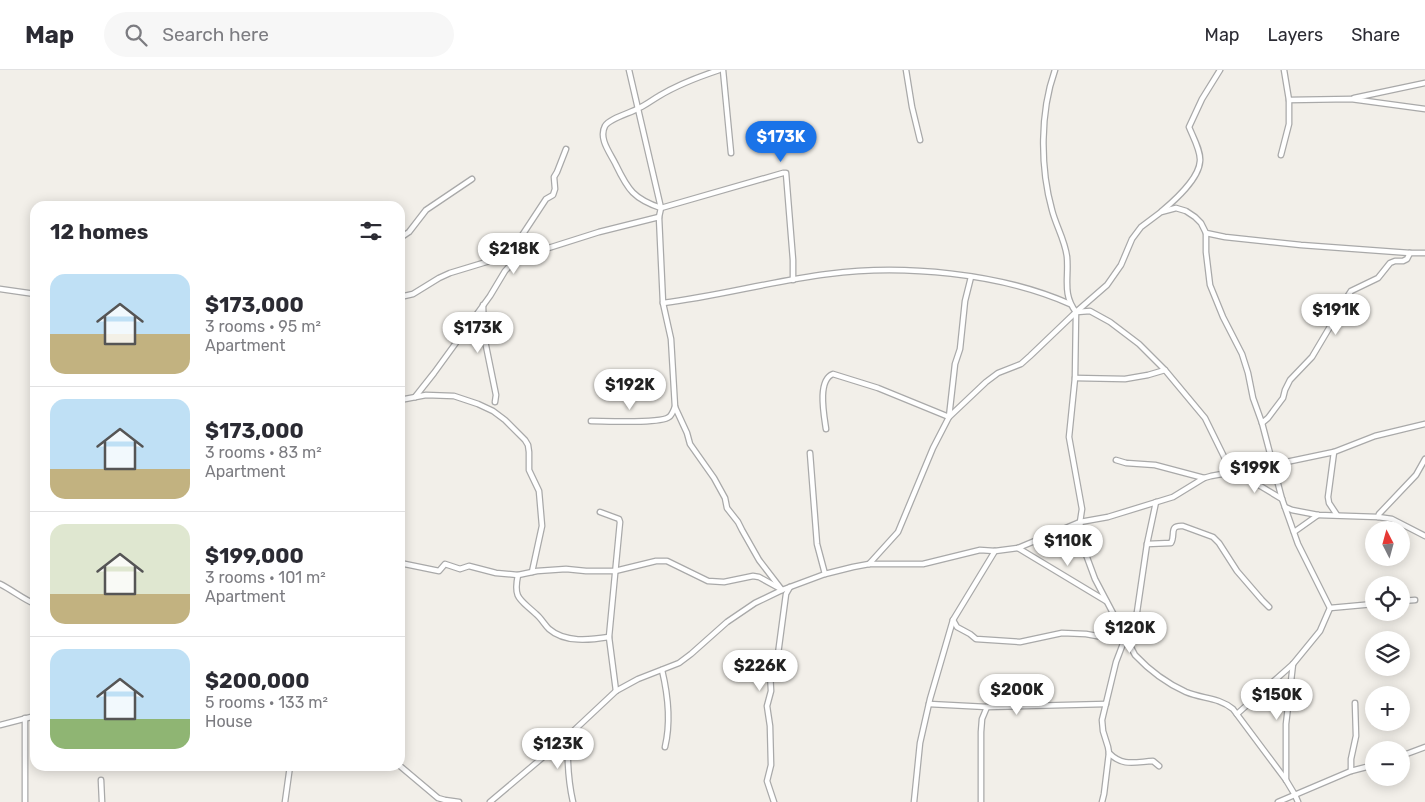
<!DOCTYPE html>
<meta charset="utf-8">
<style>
:root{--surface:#fff;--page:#f7f7f7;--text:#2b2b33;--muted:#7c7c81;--line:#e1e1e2;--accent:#1a73e8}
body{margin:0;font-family:Rubik,sans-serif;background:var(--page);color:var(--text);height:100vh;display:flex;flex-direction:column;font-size:19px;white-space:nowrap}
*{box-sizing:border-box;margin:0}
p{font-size:16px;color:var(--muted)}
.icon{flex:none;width:28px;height:28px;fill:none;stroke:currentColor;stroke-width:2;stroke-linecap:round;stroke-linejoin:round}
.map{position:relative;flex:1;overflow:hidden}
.panel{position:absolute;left:30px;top:131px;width:375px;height:570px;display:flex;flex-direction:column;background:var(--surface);border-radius:15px;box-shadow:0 2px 12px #0003}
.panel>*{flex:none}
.needle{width:32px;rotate:354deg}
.tools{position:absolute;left:1365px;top:451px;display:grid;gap:10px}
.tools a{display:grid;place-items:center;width:45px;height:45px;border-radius:50%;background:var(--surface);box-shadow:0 2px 12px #0003;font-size:25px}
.price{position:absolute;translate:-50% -42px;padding:0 11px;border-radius:18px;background:#fff;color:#222;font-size:16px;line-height:32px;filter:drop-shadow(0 1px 2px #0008)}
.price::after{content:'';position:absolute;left:50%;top:30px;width:15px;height:11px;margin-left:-8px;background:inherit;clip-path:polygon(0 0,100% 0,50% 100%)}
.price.active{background:var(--accent);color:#fff}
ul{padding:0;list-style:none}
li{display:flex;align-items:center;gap:15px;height:125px;padding:0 20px}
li+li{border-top:1px solid var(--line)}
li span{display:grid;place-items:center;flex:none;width:140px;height:100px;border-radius:15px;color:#555}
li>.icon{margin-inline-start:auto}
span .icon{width:60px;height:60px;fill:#fffc;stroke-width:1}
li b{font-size:21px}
h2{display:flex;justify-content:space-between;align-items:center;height:60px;padding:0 20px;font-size:21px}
header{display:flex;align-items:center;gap:30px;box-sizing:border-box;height:70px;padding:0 25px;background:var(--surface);border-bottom:1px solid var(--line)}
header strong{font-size:24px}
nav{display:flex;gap:28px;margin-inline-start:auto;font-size:18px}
.search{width:350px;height:45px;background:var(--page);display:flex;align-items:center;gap:12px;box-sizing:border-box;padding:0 18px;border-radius:28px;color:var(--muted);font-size:19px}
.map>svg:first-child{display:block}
</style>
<header>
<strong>Map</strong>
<div class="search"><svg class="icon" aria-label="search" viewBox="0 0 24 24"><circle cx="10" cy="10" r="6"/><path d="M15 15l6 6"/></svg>Search here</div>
<nav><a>Map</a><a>Layers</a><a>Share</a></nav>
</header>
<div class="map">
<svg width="1425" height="732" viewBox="0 0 1425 732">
<rect width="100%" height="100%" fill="#f2efe9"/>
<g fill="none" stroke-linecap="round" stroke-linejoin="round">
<defs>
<g id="street">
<polyline points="629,0 661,138 659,147 663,233 671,269 675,337 687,363 690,374 714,408 725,428 727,438 738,452 742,460 759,490 782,520"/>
<path d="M719,0C698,7 677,15 659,26C652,30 646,35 639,38C631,43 610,48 605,56C598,69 611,84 616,95C628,120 634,129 661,138L783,103H786L793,190V210"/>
<polyline points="723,0 731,83"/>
<polyline points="906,0 912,37 920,70"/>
<path d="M1055,0C1040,42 1040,97 1052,140C1056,156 1065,170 1067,187C1069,208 1062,224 1076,242L1075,308L1069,367L1082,439L1080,452L1085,482L1095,509L1135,585C1150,601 1166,613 1186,622C1203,629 1218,627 1233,639L1286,710L1295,725L1298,732"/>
<polyline points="1354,28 1425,13"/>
<polyline points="1289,30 1351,29 1425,39"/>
<polyline points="1281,85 1289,54 1289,30 1284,0"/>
<path d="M1162,141C1175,130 1199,109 1200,91C1201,81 1193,67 1189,57L1202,29L1220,0"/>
<polyline points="1206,163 1206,182 1210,215 1223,247 1242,284 1248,303 1253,328 1262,353 1282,429 1298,474 1330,538 1320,561 1293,594 1237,644"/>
<polyline points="400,168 409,162 426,140 472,109"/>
<polyline points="517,173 546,129 553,125 555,119 554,107 557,102 566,79"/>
<polyline points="0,219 35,224"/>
<polyline points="400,227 413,224 439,208 450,203 506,186 517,188"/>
<path d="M663,233C719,226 772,211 828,204C903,194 1000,203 1070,234"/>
<polyline points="483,235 484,266 496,325 495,332"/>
<polyline points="1077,242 1090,241 1110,252 1139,274 1165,300 1205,348 1232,403"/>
<polyline points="1075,308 1125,309 1148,305 1165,300"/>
<polyline points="415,327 434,303 490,226 505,201 517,188 599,162 659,147"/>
<polyline points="400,330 426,325 454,326 478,334 493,341 505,350 525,370 528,375 529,382 529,400 539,421 542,456 532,502"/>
<path d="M591,351C605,351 660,354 669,347C672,345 673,341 675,337"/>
<polyline points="1262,353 1268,348 1283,328 1285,320 1290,310 1312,287 1331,255 1340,238 1351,221 1378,208 1390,193 1395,191 1403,191 1407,189 1410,183"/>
<path d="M826,359C824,345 817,310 833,304L878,318L949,347L955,294L960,279L965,231L971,207"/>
<polyline points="1334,382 1328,427 1329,433 1337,445"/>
<polyline points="810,383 817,474 825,504"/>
<polyline points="1116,390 1126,393 1155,395 1204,408"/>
<polyline points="1237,402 1282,429"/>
<polyline points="1285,437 1292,440 1318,445 1378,447 1392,449 1425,466"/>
<polyline points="600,442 619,449 620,452 609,567 616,621"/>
<polyline points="1378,447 1379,444 1416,405 1425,389"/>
<polyline points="1294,462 1318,445"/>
<path d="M1147,474L1171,473C1176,465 1168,455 1183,456L1213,467L1219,473L1237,501L1262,530L1269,537"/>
<polyline points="1018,478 1106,531"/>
<polyline points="400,493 439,501 445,494 460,499 469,496 496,503 518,505 537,501 566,499 586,501 615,501 656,491 667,491 708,511 724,512 753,506 759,507 779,518"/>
<polyline points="869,494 898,462 933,378 949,347 986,312 998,303 1021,294 1030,286 1076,242 1107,215 1121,195 1132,169 1141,157 1161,142 1176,138 1186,141 1195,147 1201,153 1206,163 1225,167 1301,175 1410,183 1425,183"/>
<path d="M518,505C513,529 520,529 536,544C541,548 544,554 549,559C565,573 590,570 609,567"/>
<path d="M0,514C12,520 23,529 35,534"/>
<polyline points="1401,531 1415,530"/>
<polyline points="1330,538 1374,534"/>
<polyline points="953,550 957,557 970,564 976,569 1020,572 1062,563 1086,564 1124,571"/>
<path d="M662,600C668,625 671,652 665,677"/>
<polyline points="929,634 987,637 1106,634"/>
<polyline points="0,655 35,646"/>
<path d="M568,666C567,689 568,710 573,732"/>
<path d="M1109,683C1123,697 1135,692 1153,691L1159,696"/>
<polyline points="1401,686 1425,677"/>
<polyline points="400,696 438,728 445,730 459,732"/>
<polyline points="1351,701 1351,689 1356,666 1355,633"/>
<polyline points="101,710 102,732"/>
<polyline points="1286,710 1286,654 1293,594"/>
<polyline points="25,732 25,648"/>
<polyline points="285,732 290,696"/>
<polyline points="490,732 568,666 616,621 638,609 679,593 691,584 727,552 755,533 782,520 825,504 853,497 869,494 923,494 980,480 995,481 1018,478 1080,452 1108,447 1173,427 1204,408 1211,406 1272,395 1334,382 1375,366 1425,354"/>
<polyline points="774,732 767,711 771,695 770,656 767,636 771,621 770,602 778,584 786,524 790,517"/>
<polyline points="914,732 920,673 930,629 953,550 995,481"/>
<polyline points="981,732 981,662 982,649 987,637"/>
<polyline points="1102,732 1104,724 1109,683 1108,677 1103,661 1102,650 1116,592 1124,571 1133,555 1137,542 1147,474 1156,432"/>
<polyline points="1278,732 1351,701 1374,695"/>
</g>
</defs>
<use href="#street" stroke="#a9a9a9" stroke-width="7"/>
<use href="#street" stroke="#fff" stroke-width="4.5"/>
</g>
</svg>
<div class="tools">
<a><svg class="needle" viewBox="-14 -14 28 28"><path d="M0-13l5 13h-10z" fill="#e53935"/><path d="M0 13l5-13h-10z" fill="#7c7c81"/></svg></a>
<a><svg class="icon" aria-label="locate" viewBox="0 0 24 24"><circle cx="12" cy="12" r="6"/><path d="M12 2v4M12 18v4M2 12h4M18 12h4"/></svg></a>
<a><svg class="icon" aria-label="layers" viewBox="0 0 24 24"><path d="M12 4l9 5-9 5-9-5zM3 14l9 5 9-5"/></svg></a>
<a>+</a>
<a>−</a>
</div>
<b class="price active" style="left:781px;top:93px">$173K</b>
<b class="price" style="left:514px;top:205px">$218K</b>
<b class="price" style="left:1336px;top:266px">$191K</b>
<b class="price" style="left:478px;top:284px">$173K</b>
<b class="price" style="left:630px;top:341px">$192K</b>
<b class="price" style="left:1255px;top:424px">$199K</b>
<b class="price" style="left:1068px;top:497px">$110K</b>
<b class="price" style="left:1130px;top:584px">$120K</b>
<b class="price" style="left:760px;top:622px">$226K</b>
<b class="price" style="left:1017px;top:646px">$200K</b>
<b class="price" style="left:1277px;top:651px">$150K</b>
<b class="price" style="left:558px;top:700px">$123K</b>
<section class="panel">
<h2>12 homes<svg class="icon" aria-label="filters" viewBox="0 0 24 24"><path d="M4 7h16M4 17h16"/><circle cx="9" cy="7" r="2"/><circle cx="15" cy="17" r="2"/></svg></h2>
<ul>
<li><span style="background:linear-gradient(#bfe0f5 60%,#c2b280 0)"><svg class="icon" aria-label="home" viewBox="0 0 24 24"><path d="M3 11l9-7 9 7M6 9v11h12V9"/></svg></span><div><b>$173,000</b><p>3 rooms · 95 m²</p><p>Apartment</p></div></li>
<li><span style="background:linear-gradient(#bfe0f5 70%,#c2b280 0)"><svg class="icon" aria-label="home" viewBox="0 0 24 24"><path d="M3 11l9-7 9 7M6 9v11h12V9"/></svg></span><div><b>$173,000</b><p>3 rooms · 83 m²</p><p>Apartment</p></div></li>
<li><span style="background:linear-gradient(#dfe7d0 70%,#c2b280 0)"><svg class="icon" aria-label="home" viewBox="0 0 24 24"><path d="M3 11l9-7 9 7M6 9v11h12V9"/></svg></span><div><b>$199,000</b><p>3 rooms · 101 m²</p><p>Apartment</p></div></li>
<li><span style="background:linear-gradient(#bfe0f5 70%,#8fb573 0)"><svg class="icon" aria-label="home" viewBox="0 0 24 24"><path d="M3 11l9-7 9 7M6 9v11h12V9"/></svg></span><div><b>$200,000</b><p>5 rooms · 133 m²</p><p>House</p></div></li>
</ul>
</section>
</div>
